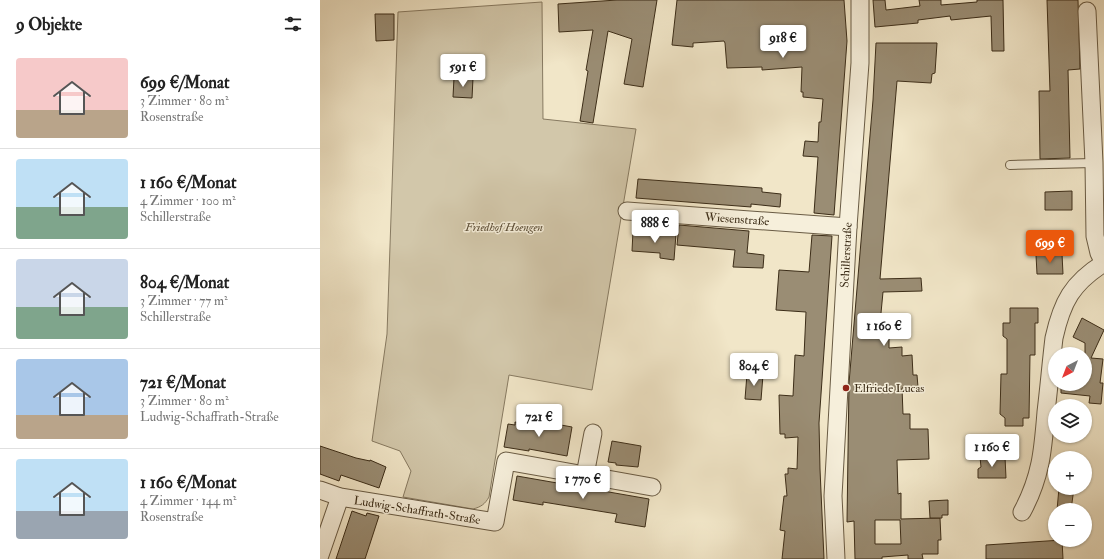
<!DOCTYPE html>
<html lang="de">
<meta charset="utf-8">
<style>
:root{--surface:#fff;--page:#f2f2f2;--text:#222;--muted:#767676;--line:#e0e0e0;--accent:#ea580c}
body{margin:0;font-family:"IM FELL Double Pica",serif;background:var(--page);color:var(--text);height:100vh;display:flex;flex-direction:column;font-size:15px;white-space:nowrap}
*{box-sizing:border-box;margin:0}
p{font-size:13px;color:var(--muted)}
.icon{flex:none;width:22px;height:22px;fill:none;stroke:currentColor;stroke-width:2;stroke-linecap:round;stroke-linejoin:round}
.map{position:relative;flex:1;overflow:hidden}
.sheet{display:flex;flex-direction:column;background:var(--surface);width:320px}
.sheet>*{flex:none}
.needle{width:26px;rotate:222deg}
.fabs{position:absolute;left:728px;top:347px;display:grid;gap:8px}
.fabs a{display:grid;place-items:center;width:44px;height:44px;border-radius:50%;background:var(--surface);box-shadow:0 1px 3px #0004;font-size:20px}
.price{position:absolute;translate:-50% -34px;padding:0 9px;border-radius:4px;background:#fff;color:#222;font-size:13px;line-height:26px;filter:drop-shadow(0 1px 2px #0008)}
.price::after{content:'';position:absolute;left:50%;top:24px;width:12px;height:9px;margin-left:-6px;background:inherit;clip-path:polygon(0 0,100% 0,50% 100%)}
.price.selected{background:var(--accent);color:#fff}
ul{padding:0;list-style:none}
li{display:flex;align-items:center;gap:12px;height:100px;padding:0 16px}
li+li{border-top:1px solid var(--line)}
li span{display:grid;place-items:center;flex:none;width:112px;height:80px;border-radius:4px;color:#555}
li>.icon{margin-inline-start:auto}
span .icon{width:48px;height:48px;fill:#fffc;stroke-width:1}
li b{font-size:17px}
h2{display:flex;justify-content:space-between;align-items:center;height:48px;padding:0 16px;font-size:17px}
main{display:flex;flex:1;min-height:0}
.map>svg:first-child{display:block}
</style>
<main>
<section class="sheet">
<h2>9 Objekte<svg class="icon" aria-label="filters" viewBox="0 0 24 24"><path d="M4 7h16M4 17h16"/><circle cx="9" cy="7" r="2"/><circle cx="15" cy="17" r="2"/></svg></h2>
<ul>
<li><span style="background:linear-gradient(#f6c9c9 65%,#b9a48a 0)"><svg class="icon" aria-label="home" viewBox="0 0 24 24"><path d="M3 11l9-7 9 7M6 9v11h12V9"/></svg></span><div><b>699 €/Monat</b><p>3 Zimmer · 80 m²</p><p>Rosenstraße</p></div></li>
<li><span style="background:linear-gradient(#bfe0f5 60%,#7fa58c 0)"><svg class="icon" aria-label="home" viewBox="0 0 24 24"><path d="M3 11l9-7 9 7M6 9v11h12V9"/></svg></span><div><b>1 160 €/Monat</b><p>4 Zimmer · 100 m²</p><p>Schillerstraße</p></div></li>
<li><span style="background:linear-gradient(#c9d6e8 60%,#7fa58c 0)"><svg class="icon" aria-label="home" viewBox="0 0 24 24"><path d="M3 11l9-7 9 7M6 9v11h12V9"/></svg></span><div><b>804 €/Monat</b><p>3 Zimmer · 77 m²</p><p>Schillerstraße</p></div></li>
<li><span style="background:linear-gradient(#a9c7e8 70%,#b9a48a 0)"><svg class="icon" aria-label="home" viewBox="0 0 24 24"><path d="M3 11l9-7 9 7M6 9v11h12V9"/></svg></span><div><b>721 €/Monat</b><p>3 Zimmer · 80 m²</p><p>Ludwig-Schaffrath-Straße</p></div></li>
<li><span style="background:linear-gradient(#bfe0f5 65%,#9aa5b1 0)"><svg class="icon" aria-label="home" viewBox="0 0 24 24"><path d="M3 11l9-7 9 7M6 9v11h12V9"/></svg></span><div><b>1 160 €/Monat</b><p>4 Zimmer · 144 m²</p><p>Rosenstraße</p></div></li>
</ul>
</section>
<div class="map">
<svg width="784" height="559" viewBox="0 0 784 559">
<rect width="100%" height="100%" fill="#f1e6c8"/>
<filter id="stains"><feTurbulence type="fractalNoise" baseFrequency=".005" numOctaves="4"/><feColorMatrix values="0 0 0 0 .2 0 0 0 0 .09 0 0 0 0 .02 0 0 0 .5 -.17"/></filter>
<radialGradient id="worn" r=".72"><stop offset=".6" stop-color="#630" stop-opacity="0"/><stop offset="1" stop-color="#630" stop-opacity=".3"/></radialGradient>
<path fill="#d2c7aa" stroke="#877a61" d="M222,2L223,119L316,129L272,390L189,375L169,497C165,504 161,507 153,509L83,497L91,471L80,451L52,441L67,334L78,12Z"/>
<g fill="#9a8d74" stroke="#3c2d18" fill-rule="evenodd">
<polygon points="297,0 337,0 323,87 304,84 312,39 288,31 273,123 260,121 268,71 266,70 273,30 239,32 238,4"/>
<polygon points="357,0 524,0 527,41 514,215 494,213 498,157 483,156 485,141 498,142 499,122 501,122 503,99 483,97 483,92 481,92 482,67 442,70 442,67 407,68 405,43 404,41 373,43 373,47 352,45"/>
<polygon points="553,0 565,0 566,10 600,6 599,0 621,0 621,5 657,2 657,0 683,0 684,51 672,51 671,16 631,20 630,16 598,20 598,23 555,27"/>
<polygon points="727,0 758,0 760,69 748,70 750,158 720,159 719,91 730,91"/>
<polygon points="55,14 74,14 74,40 56,41"/>
<path d="M556,43H617L615,73L612,74L611,83L577,81L560,279L601,278L602,291L563,292L559,334L569,333V348L582,347V356L592,355L593,375H597L598,387L582,388L583,414H590V429H608L609,459L577,460L578,494L581,493V519L620,518L621,540H618V554H602L603,559H588V555L562,557V559H535L534,521L527,522L529,383L553,100ZM555,520H580L581,544H555Z"/>
<polygon points="134,78 153,78 152,98 133,97"/>
<polygon points="318,179 442,188 442,192 461,194 460,207 431,204 431,207 316,198"/>
<polygon points="752,191 752,210 725,210 725,192"/>
<polygon points="359,225 429,231 427,253 444,255 443,268 413,267 415,250 357,245"/>
<polygon points="313,231 356,234 354,260 340,258 340,253 312,251"/>
<polygon points="492,235 512,236 499,423 500,469 504,559 462,559 465,531 460,530 464,496 467,496 465,474 468,474 468,468 477,469 478,437 465,438 465,434 460,434 459,395 473,396 475,355 484,356 486,312 456,310 459,270 489,272"/>
<polygon points="742,254 743,274 717,274 716,255"/>
<polygon points="690,308 718,308 718,323 715,323 715,355 710,355 709,418 703,418 703,426 685,426 685,418 680,414 681,374 687,374 687,339 683,336 683,323 690,323"/>
<polygon points="762,318 784,330 771,358 783,359 780,383 783,383 781,404 769,403 770,396 741,393 741,384 765,384 765,343 753,337"/>
<polygon points="427,374 443,375 441,400 425,399"/>
<polygon points="195,422 230,428 230,423 252,427 247,456 209,449 209,451 184,447 188,424 195,425"/>
<polygon points="292,441 321,446 318,467 296,465 296,463 288,462"/>
<polygon points="0,446 36,458 50,461 50,460 66,467 59,488 21,475 19,481 0,474"/>
<polygon points="660,457 685,457 686,478 658,478 658,469 661,467"/>
<polygon points="197,476 329,499 325,527 295,522 297,514 223,502 223,505 193,500"/>
<polygon points="739,488 754,488 751,510 737,510"/>
<polygon points="628,500 628,515 622,515 622,518 610,518 609,501"/>
<polygon points="32,511 46,516 47,513 59,516 45,559 16,559"/>
<polygon points="742,540 743,559 666,559 666,545"/>
</g>
<g fill="none" stroke-linecap="round" stroke-linejoin="round">
<defs>
<polyline id="service" points="690,165 774,163"/>
<g id="minor">
<polyline points="767,11 774,163 775,236 779,253 784,263"/>
<polyline points="307,211 528,227"/>
<polyline points="273,433 265,475 332,487"/>
<polyline points="0,490 20,497 175,522 186,461 265,475"/>
<path d="M702,512C721,477 723,450 726,412C729,387 731,363 734,338C742,302 752,283 784,263"/>
<polyline points="0,555 20,497"/>
<polyline points="516,559 513,496 528,227 540,63 540,0"/>
</g>
</defs>
<use href="#service" stroke="#695b44" stroke-width="10"/>
<use href="#minor" stroke="#695b44" stroke-width="19"/>
<use href="#service" stroke="#f6efdb" stroke-width="8"/>
<use href="#minor" stroke="#f6efdb" stroke-width="17"/>
</g>
<circle fill="#8f2418" stroke="#f6efdb" stroke-width="1.5" cx="526" cy="388" r="4"/>
<g text-anchor="middle" stroke-width="3" stroke-linejoin="round" paint-order="stroke">
<g font-size="12" fill="#3c2d18" stroke="#f6efdb">
<text transform="translate(417 219) rotate(4)" y="4">Wiesenstraße</text>
<text transform="translate(526 255) rotate(-87)" y="4">Schillerstraße</text>
<text transform="translate(97 510) rotate(9)" y="4">Ludwig-Schaffrath-Straße</text>
</g>
<g font-size="12" font-style="italic" fill="#5a4c35" stroke="#f6efdb">
<text x="184" y="231">Friedhof Hoengen</text>
</g>
<g font-size="12" fill="#3c2d18" stroke="#f6efdb" text-anchor="start">
<text x="534" y="392">Elfriede Lucas</text>
</g>
</g>
<rect width="100%" height="100%" filter="url(#stains)"/>
<rect width="100%" height="100%" fill="url(#worn)"/>
</svg>
<div class="fabs">
<a><svg class="needle" viewBox="-14 -14 28 28"><path d="M0-13l5 13h-10z" fill="#e53935"/><path d="M0 13l5-13h-10z" fill="#767676"/></svg></a>
<a><svg class="icon" aria-label="layers" viewBox="0 0 24 24"><path d="M12 4l9 5-9 5-9-5zM3 14l9 5 9-5"/></svg></a>
<a>+</a>
<a>−</a>
</div>
<b class="price" style="left:463px;top:59px">918 €</b>
<b class="price" style="left:143px;top:88px">591 €</b>
<b class="price" style="left:335px;top:244px">888 €</b>
<b class="price selected" style="left:730px;top:264px">699 €</b>
<b class="price" style="left:564px;top:347px">1 160 €</b>
<b class="price" style="left:434px;top:387px">804 €</b>
<b class="price" style="left:219px;top:438px">721 €</b>
<b class="price" style="left:672px;top:468px">1 160 €</b>
<b class="price" style="left:263px;top:500px">1 770 €</b>
</div>
</main>
